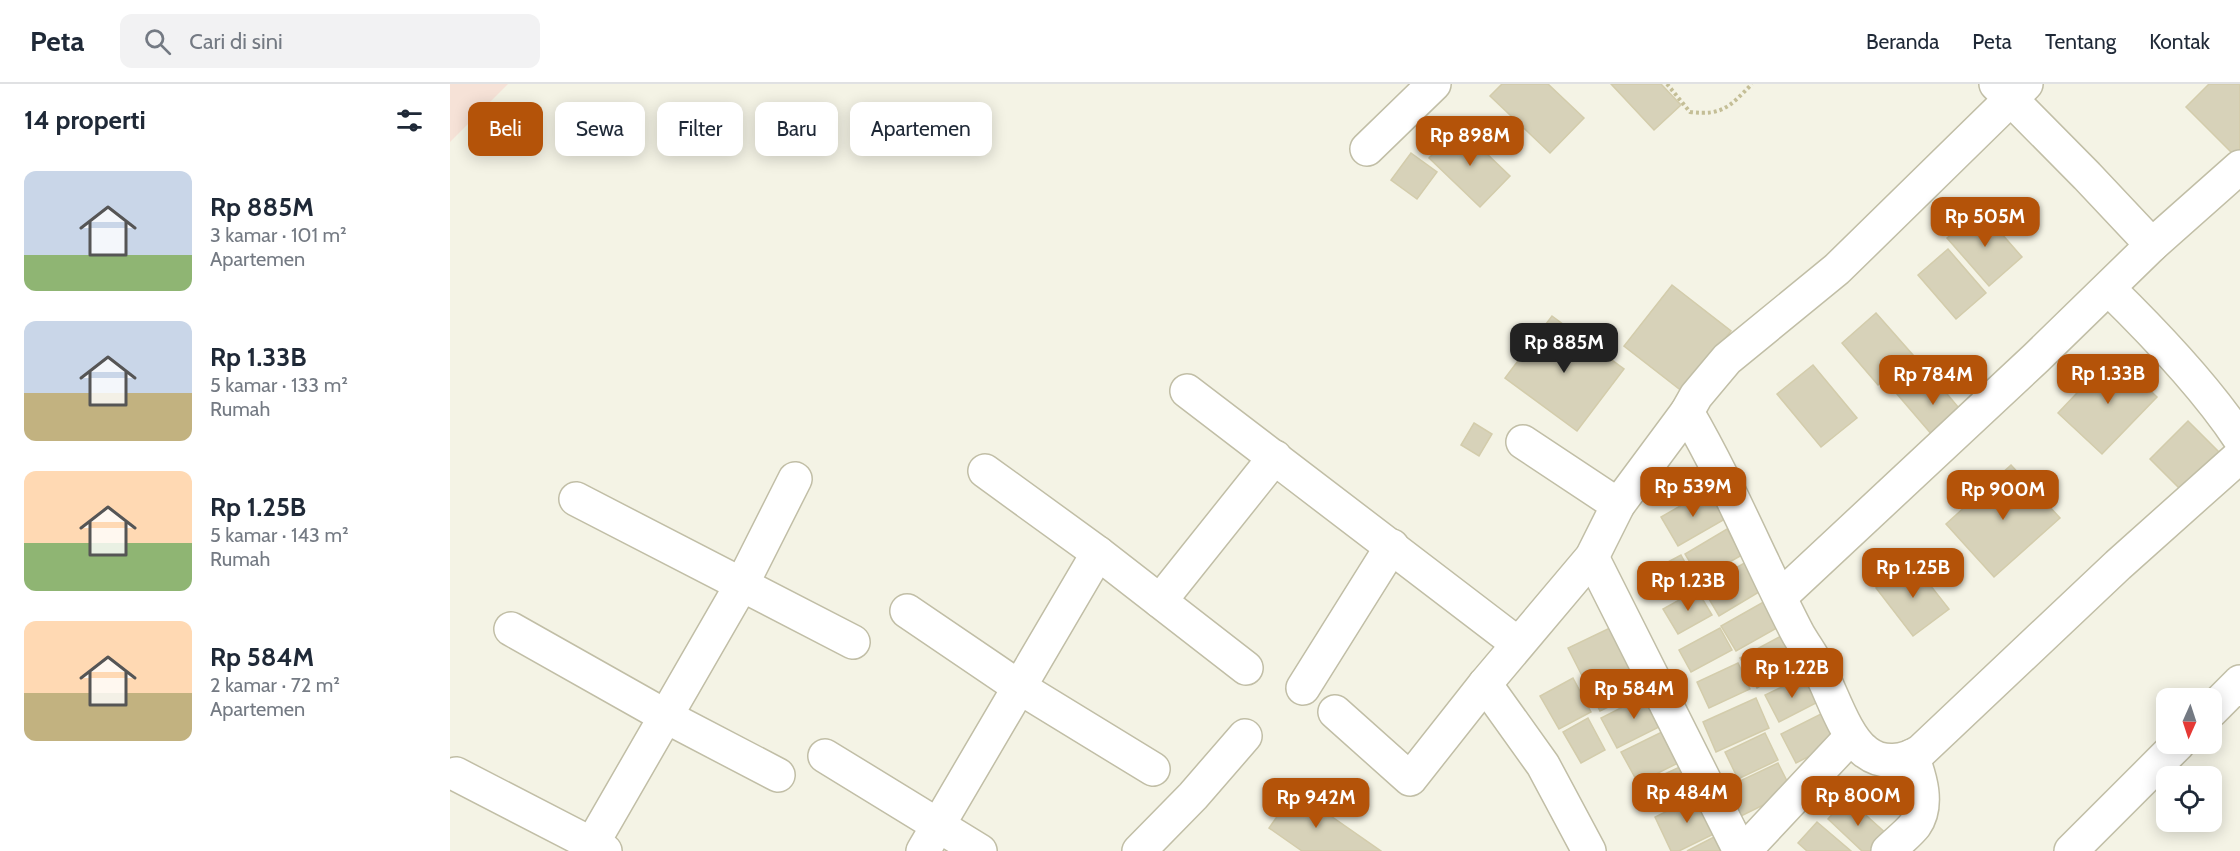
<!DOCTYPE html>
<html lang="id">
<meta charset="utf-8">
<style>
:root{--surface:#fff;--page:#f2f2f3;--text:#1f2937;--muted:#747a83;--line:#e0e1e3;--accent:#b45309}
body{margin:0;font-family:Cabin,sans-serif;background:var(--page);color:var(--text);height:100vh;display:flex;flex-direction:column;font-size:22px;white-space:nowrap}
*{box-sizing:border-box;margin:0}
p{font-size:20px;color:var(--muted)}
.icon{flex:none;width:33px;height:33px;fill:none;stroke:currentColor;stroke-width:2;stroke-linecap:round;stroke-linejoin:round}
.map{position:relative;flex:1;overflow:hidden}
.sheet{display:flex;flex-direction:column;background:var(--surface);width:450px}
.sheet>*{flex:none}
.guide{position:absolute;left:18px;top:18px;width:570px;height:54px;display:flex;gap:12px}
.needle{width:39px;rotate:183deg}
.buttons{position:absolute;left:1706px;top:604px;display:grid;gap:12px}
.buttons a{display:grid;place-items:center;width:66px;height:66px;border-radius:12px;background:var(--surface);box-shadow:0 3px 15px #0003;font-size:30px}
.price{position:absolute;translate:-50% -51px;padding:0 14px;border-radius:12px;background:var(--accent);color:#fff;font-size:20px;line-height:39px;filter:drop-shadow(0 2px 3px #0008)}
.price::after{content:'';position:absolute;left:50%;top:36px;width:18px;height:14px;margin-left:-9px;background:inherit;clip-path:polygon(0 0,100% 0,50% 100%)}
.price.current{background:#222;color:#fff}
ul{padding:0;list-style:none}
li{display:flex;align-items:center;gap:18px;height:150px;padding:0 24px}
li span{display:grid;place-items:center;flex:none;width:168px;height:120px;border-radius:12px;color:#555}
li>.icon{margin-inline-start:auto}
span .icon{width:72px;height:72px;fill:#fffc;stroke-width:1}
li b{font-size:26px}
h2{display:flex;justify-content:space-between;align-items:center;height:72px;padding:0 24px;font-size:26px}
.chip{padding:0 21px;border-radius:12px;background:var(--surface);box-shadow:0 3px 15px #0003;font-size:21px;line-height:54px}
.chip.current{background:var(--accent);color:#fff}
header{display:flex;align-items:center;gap:36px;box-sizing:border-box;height:84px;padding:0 30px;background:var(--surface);border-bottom:2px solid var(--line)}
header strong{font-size:28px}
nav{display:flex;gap:33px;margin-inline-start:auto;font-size:21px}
.search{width:420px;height:54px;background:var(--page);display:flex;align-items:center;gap:15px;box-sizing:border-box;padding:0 21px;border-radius:12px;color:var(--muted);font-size:22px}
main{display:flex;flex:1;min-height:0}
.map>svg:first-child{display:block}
</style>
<header>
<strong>Peta</strong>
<div class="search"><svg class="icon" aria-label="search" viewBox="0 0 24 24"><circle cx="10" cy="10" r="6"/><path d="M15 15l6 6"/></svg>Cari di sini</div>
<nav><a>Beranda</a><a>Peta</a><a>Tentang</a><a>Kontak</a></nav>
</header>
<main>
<section class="sheet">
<h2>14 properti<svg class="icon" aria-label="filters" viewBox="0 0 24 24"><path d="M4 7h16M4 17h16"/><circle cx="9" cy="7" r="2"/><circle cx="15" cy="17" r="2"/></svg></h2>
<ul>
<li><span style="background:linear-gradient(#c9d6e8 70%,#8fb573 0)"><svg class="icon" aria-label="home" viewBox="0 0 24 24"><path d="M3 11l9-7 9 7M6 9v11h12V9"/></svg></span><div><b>Rp 885M</b><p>3 kamar · 101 m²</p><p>Apartemen</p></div></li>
<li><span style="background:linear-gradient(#c9d6e8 60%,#c2b280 0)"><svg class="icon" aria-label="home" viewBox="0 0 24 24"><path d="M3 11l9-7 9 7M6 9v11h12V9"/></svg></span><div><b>Rp 1.33B</b><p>5 kamar · 133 m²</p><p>Rumah</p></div></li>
<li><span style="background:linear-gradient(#ffd9b3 60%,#8fb573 0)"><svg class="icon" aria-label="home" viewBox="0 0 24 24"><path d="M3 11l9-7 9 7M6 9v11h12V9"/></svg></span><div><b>Rp 1.25B</b><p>5 kamar · 143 m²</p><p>Rumah</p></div></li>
<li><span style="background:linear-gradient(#ffd9b3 60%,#c2b280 0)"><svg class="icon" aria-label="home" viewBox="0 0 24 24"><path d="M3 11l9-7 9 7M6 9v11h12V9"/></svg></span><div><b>Rp 584M</b><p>2 kamar · 72 m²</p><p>Apartemen</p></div></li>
</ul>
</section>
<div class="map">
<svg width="1790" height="767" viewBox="0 0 1790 767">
<rect width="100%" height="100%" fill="#f4f3e5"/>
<polygon fill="#f6e2d7" points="0,0 58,0 0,58"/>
<g fill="#d7d2b9" stroke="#d3ccab" stroke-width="1.5">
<polygon points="1052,0 1098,0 1134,34 1100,69 1040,12"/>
<polygon points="1161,0 1211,0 1231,21 1204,46"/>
<polygon points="1759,0 1790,0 1790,68 1785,72 1736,23"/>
<polygon points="1009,43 1060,92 1030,123 979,74"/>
<polygon points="961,69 987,88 967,115 941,96"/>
<polygon points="1530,125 1572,173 1539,202 1497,154"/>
<polygon points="1498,165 1536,209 1506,235 1468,191"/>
<polygon points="1222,201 1281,247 1233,308 1174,262"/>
<polygon points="1426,229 1463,271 1428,301 1392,259"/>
<polygon points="1102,232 1174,285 1127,347 1055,294"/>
<polygon points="1663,271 1707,313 1652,370 1608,329"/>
<polygon points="1363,281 1407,334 1371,363 1327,310"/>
<polygon points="1477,286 1518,335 1489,359 1447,310"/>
<polygon points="1738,337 1771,370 1733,408 1700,375"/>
<polygon points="1024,339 1042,350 1029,372 1011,361"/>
<polygon points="1561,381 1610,434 1544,493 1496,440"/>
<polygon points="1258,406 1275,435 1228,462 1211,433"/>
<polygon points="1277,445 1292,471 1250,495 1235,470"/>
<polygon points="1231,471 1244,495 1208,515 1195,490"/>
<polygon points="1298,477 1314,505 1269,532 1252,503"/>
<polygon points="1462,478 1499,525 1463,552 1426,504"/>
<polygon points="1247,506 1262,531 1228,550 1213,525"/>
<polygon points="1317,516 1332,541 1286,567 1271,542"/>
<polygon points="1162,543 1194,606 1150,627 1118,564"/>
<polygon points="1270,544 1282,566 1241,588 1229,566"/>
<polygon points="1335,550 1352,579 1307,604 1290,574"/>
<polygon points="1288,579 1300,605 1259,624 1247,598"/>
<polygon points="1355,592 1368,618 1329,638 1315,611"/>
<polygon points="1123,594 1141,628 1109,645 1090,612"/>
<polygon points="1202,608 1217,639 1167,664 1151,634"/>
<polygon points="1306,614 1319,644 1266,668 1253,638"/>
<polygon points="1375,628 1390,657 1346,679 1331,650"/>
<polygon points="1138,634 1155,666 1131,679 1113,648"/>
<polygon points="1220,644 1236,675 1188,699 1171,668"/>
<polygon points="1315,649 1328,676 1288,695 1275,668"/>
<polygon points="1328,679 1342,707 1289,733 1275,704"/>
<polygon points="1234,681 1245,706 1207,724 1195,699"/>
<polygon points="845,707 931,767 852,767 819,744"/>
<polygon points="1252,710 1270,747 1229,767 1221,767 1205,733"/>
<polygon points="1397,714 1439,752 1425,767 1412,767 1378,735"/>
<polygon points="1367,738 1401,767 1357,767 1348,759"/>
<polygon points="1264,753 1271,767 1237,767"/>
</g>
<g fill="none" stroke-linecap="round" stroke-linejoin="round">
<defs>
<g id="minor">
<polyline points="1546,0 1637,92 1702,161"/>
<polyline points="917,65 984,0"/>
<path d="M1659,205C1704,249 1755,302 1790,355"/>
<polyline points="737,307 1068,560"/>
<path d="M1237,328C1279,400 1310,477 1348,550C1355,562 1363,573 1369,585C1382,609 1395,653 1416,668C1433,681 1454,678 1471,667L1668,481L1790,372"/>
<polyline points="1073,358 1168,421"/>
<polyline points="535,387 648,469 796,584"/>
<polyline points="126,415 403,558"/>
<polyline points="1142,473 1290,767"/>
<polyline points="1330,513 1586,274 1702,161 1790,83"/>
<polyline points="710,517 825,373"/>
<polyline points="457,527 569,603 703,685"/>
<polyline points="61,545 217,633 328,691"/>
<polyline points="1035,600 1093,681 1139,767"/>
<polyline points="853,604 942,462"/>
<polyline points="1761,627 1790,598"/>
<polyline points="885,628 960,695 1035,600 1142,473 1168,421 1237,328 1246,312 1277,275 1387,185 1576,0"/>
<polyline points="375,672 530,767"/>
<polyline points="6,690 155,767"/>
<polyline points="138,767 292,500 345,395"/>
<polyline points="473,767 648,469"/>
<polyline points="689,767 743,712 795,652"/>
<polyline points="1294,767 1400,654"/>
<path d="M1438,767C1446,759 1458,750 1465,741C1479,721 1470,693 1462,672"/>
<polyline points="1621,767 1728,660"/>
</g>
</defs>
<use href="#minor" stroke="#c1bea6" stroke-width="36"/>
<path stroke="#c4be96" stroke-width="4" stroke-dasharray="3 3" stroke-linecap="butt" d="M1217,0L1240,28C1273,32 1280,22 1302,0"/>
<use href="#minor" stroke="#fff" stroke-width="33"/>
</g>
</svg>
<div class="buttons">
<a><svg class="needle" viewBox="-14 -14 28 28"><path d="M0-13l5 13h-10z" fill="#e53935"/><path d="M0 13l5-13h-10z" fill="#747a83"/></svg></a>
<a><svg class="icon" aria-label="locate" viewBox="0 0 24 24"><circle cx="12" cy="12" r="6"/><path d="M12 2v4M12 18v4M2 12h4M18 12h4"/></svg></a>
</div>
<b class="price" style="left:1020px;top:83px">Rp 898M</b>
<b class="price" style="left:1535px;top:164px">Rp 505M</b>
<b class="price current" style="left:1114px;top:290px">Rp 885M</b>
<b class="price" style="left:1658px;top:321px">Rp 1.33B</b>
<b class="price" style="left:1483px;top:322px">Rp 784M</b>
<b class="price" style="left:1243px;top:434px">Rp 539M</b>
<b class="price" style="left:1553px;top:437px">Rp 900M</b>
<b class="price" style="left:1463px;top:515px">Rp 1.25B</b>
<b class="price" style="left:1238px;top:528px">Rp 1.23B</b>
<b class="price" style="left:1342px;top:615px">Rp 1.22B</b>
<b class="price" style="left:1184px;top:636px">Rp 584M</b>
<b class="price" style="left:1237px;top:740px">Rp 484M</b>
<b class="price" style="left:1408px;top:743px">Rp 800M</b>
<b class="price" style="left:866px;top:745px">Rp 942M</b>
<div class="guide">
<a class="chip current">Beli</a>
<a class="chip">Sewa</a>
<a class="chip">Filter</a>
<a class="chip">Baru</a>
<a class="chip">Apartemen</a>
</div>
</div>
</main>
